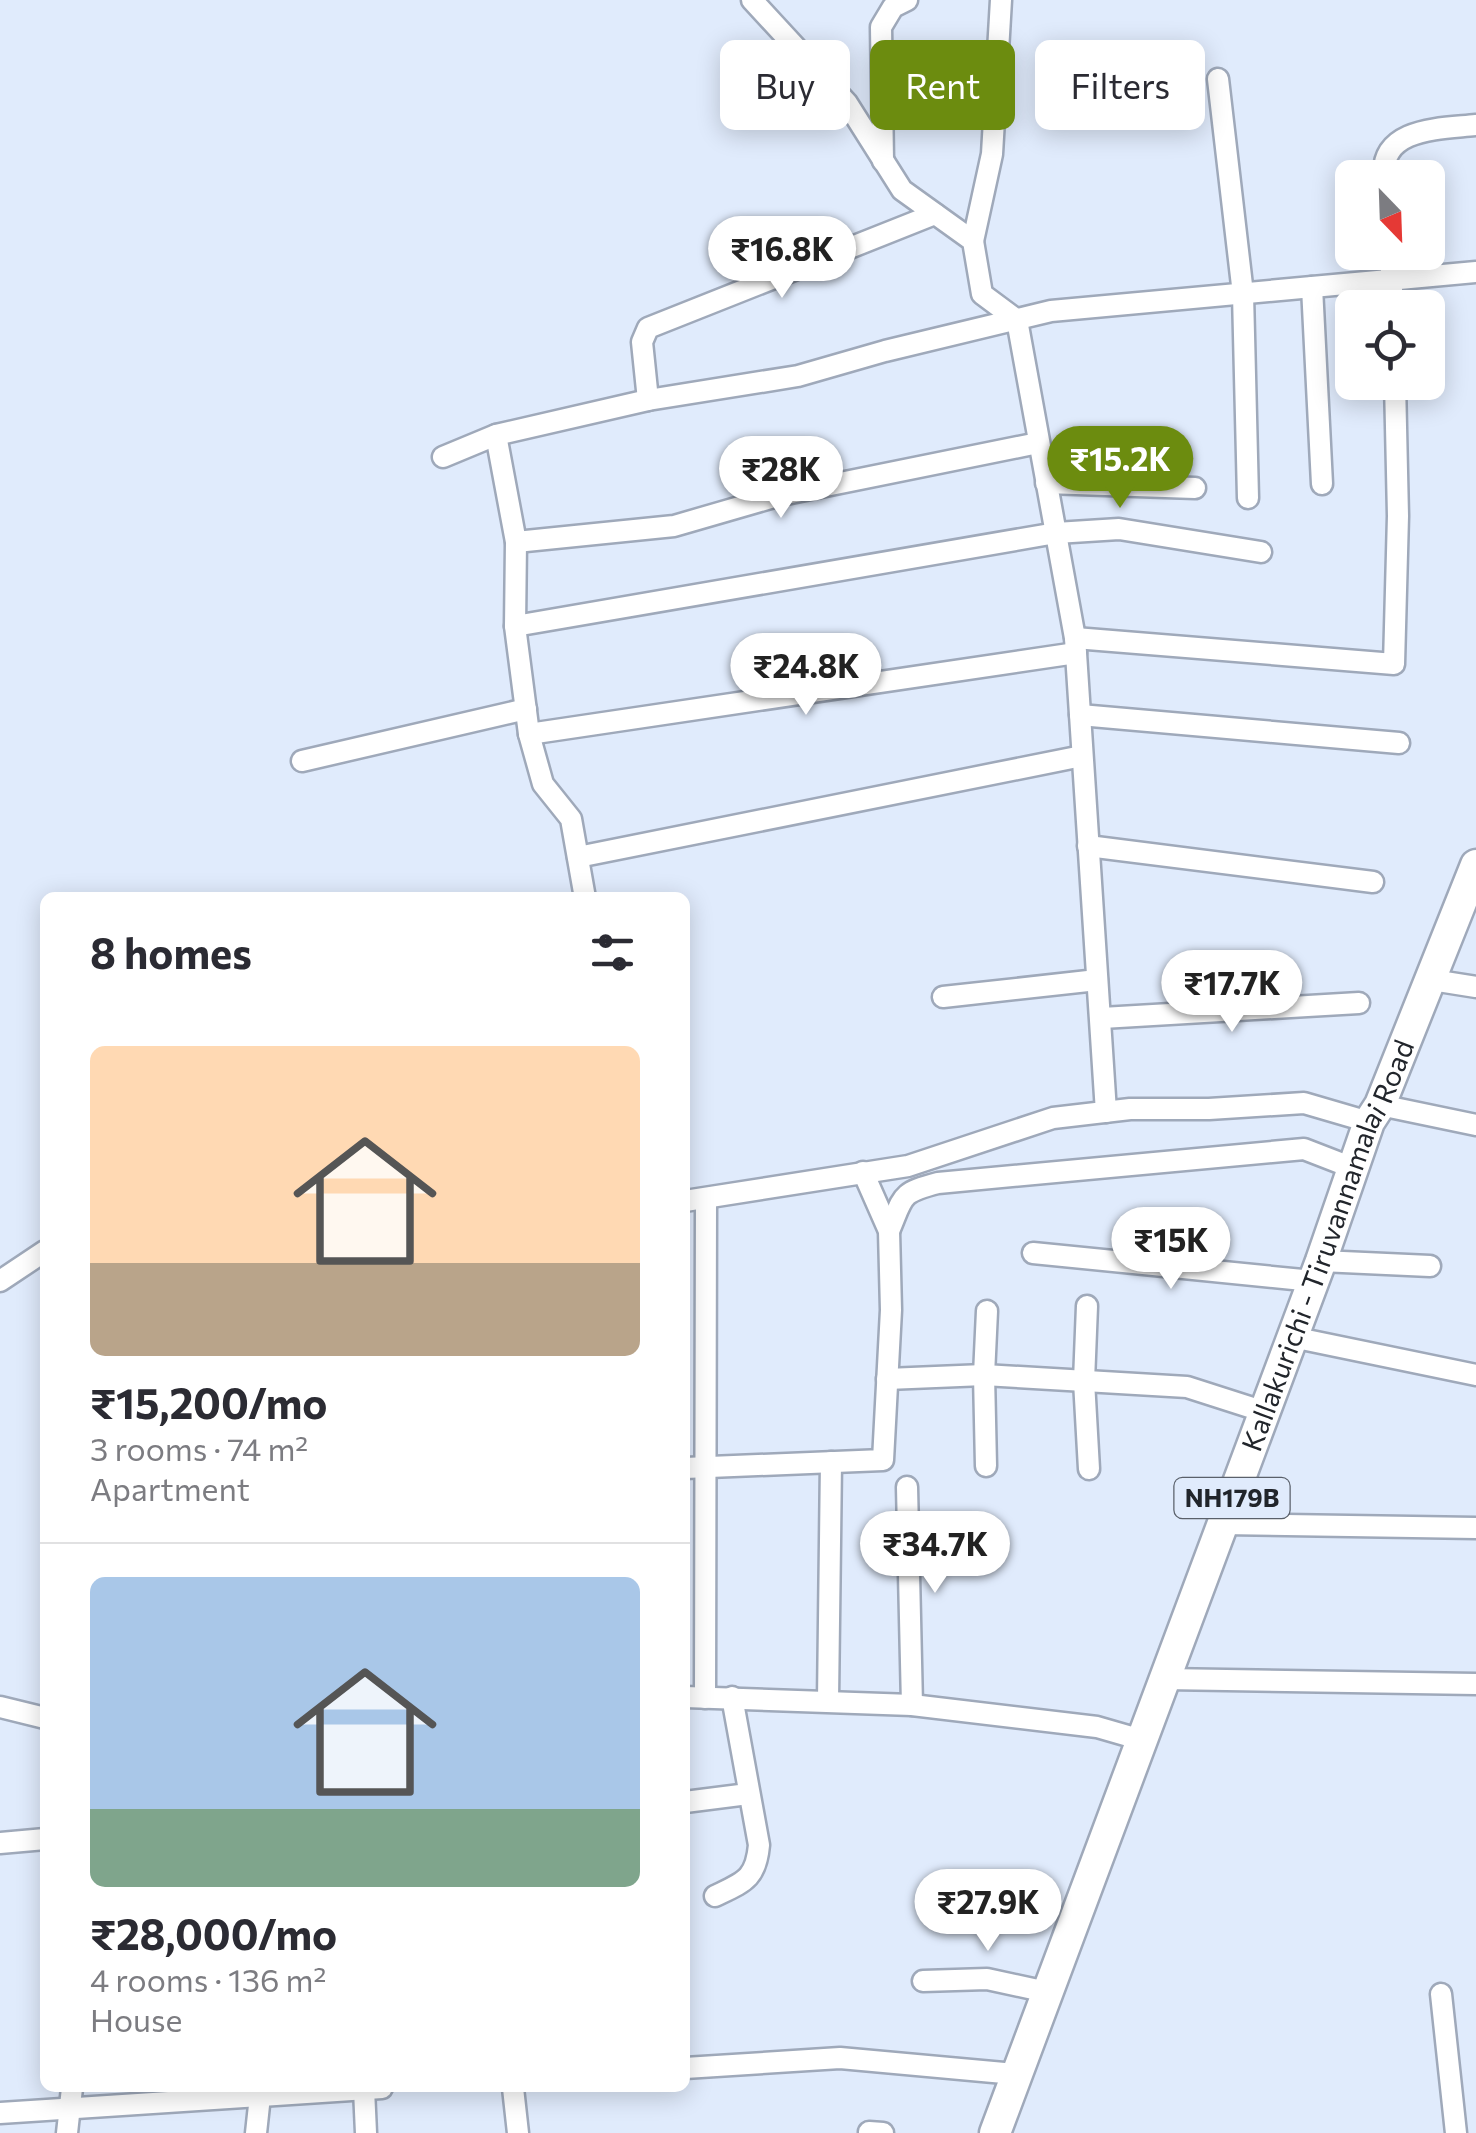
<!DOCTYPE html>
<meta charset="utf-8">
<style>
:root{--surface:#fff;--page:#f7f7f7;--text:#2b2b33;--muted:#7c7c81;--line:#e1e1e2;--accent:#6c8c0f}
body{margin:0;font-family:Commissioner,sans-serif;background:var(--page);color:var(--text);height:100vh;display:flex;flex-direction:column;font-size:38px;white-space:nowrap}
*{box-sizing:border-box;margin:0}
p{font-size:32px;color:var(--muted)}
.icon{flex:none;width:55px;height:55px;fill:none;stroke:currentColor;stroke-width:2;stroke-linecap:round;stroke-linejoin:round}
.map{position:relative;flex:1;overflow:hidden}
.side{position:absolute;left:40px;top:892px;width:650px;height:1200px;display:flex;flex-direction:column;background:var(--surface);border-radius:15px;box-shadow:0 5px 25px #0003}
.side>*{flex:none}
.guide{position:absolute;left:720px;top:40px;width:605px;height:90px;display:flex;gap:20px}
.needle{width:65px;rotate:157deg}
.tools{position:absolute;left:1335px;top:160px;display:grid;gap:20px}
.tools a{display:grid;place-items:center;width:110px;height:110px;border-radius:15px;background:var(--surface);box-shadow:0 5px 25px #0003;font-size:50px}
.price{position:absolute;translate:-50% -85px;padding:0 22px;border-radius:35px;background:#fff;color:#222;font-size:32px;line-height:65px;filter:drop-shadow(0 2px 5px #0008)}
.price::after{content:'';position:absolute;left:50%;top:60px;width:30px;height:22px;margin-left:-15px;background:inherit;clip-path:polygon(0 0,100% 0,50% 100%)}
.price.on{background:var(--accent);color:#fff}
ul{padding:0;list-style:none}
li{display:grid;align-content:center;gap:20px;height:530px;padding:0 50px}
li+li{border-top:2px solid var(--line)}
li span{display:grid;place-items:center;height:310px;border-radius:15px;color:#555}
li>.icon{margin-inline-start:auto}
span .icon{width:180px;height:180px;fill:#fffc;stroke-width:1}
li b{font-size:42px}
h2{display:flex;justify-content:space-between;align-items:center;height:120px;padding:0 50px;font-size:42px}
.chip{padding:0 35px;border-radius:15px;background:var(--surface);box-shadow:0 5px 25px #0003;font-size:35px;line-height:90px}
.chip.on{background:var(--accent);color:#fff}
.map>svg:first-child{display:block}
</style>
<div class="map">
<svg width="1476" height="2133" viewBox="0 0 1476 2133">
<rect width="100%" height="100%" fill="#e0ebfc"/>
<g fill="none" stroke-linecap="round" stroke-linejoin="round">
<defs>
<g id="minor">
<polyline points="752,0 847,103 902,190 973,241 982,294 1017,320 1075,638 1106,1112"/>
<polyline points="1218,79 1243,294 1248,498"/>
<polyline points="883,161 881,27 893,7 907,0"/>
<path d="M1384,178C1380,127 1440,129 1476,125"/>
<polyline points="973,241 992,154 1001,0"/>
<polyline points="1390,252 1393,308"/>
<polyline points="1312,287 1322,484"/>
<polyline points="648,400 642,342 648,328 935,214"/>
<polyline points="496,435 516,542 515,626 529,734 543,784 571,819 585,898"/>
<polyline points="443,457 496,435 648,400 798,376 885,351 1051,311 1476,272"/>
<polyline points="1046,483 1195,488"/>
<polyline points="516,542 674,526 781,495 1038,443"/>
<polyline points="515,626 1056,533 1119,529 1261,552"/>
<polyline points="1075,638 1394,664 1398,516 1395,382"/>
<polyline points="1080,715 1399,743"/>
<polyline points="529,734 1076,653"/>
<polyline points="302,761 526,709"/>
<polyline points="1088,846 1373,882"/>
<polyline points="578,857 1082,756"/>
<polyline points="1432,980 1476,987"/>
<polyline points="943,997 1097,980"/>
<polyline points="1102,1018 1359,1003"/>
<polyline points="1380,1105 1476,1125"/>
<polyline points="685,1201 908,1166 1053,1118 1130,1109 1209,1109 1304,1103 1369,1122"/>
<path d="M889,1231C904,1196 899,1193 938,1183L1304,1149L1353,1168"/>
<polyline points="1033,1253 1313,1281"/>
<polyline points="1321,1261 1430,1266"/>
<polyline points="0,1281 45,1251"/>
<polyline points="1087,1306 1084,1381 1089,1469"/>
<polyline points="1292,1337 1476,1375"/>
<polyline points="887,1379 984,1375 1187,1387 1265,1412"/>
<polyline points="986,1466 984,1375 987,1311"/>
<polyline points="685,1468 883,1460 891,1310 889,1231 863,1172"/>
<polyline points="907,1487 912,1705"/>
<polyline points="1223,1524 1476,1528"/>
<polyline points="1165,1679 1476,1684"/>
<polyline points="685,1697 912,1705 1097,1727 1142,1740"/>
<polyline points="705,1698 706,1199"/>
<polyline points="828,1700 831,1462"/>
<polyline points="0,1707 45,1718"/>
<polyline points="685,1802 748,1794"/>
<polyline points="0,1843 45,1839"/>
<path d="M715,1896C744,1882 756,1879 759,1845L732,1697"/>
<polyline points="923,1981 987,1979 1047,1992"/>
<polyline points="1441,1994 1456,2133"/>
<polyline points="685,2068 840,2058 1015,2074"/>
<polyline points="513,2088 518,2133"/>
<polyline points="364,2089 366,2133"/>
<polyline points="0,2113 382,2088"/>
<polyline points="869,2132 883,2133"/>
<polyline points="67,2133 72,2088"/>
<polyline points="256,2133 260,2096"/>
</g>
<g id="highway">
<path id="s1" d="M995,2133L1321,1261L1369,1122L1380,1105L1476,865"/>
</g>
</defs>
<use href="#minor" stroke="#9fa9ba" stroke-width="25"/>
<use href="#highway" stroke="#9fa9ba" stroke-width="35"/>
<use href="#minor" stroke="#fff" stroke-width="20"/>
<use href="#highway" stroke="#fff" stroke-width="30"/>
</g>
<g text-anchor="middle" stroke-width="9" stroke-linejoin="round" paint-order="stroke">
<rect fill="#e0ebfc" stroke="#5a606a" stroke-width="2.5" x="1174.5" y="1478" width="115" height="40" rx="8"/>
<g font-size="25" font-weight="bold" fill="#21252b">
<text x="1232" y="1507">NH179B</text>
</g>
<g font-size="28" fill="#21252b" stroke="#e0ebfc">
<text dy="10" stroke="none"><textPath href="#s1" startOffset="948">Kallakurichi - Tiruvannamalai Road</textPath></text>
</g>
</g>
</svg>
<div class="tools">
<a><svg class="needle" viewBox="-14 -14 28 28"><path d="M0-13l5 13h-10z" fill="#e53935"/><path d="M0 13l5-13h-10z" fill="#7c7c81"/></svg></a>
<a><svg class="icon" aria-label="locate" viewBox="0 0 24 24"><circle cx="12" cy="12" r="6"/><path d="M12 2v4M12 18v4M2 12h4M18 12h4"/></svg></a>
</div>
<b class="price" style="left:782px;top:301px">₹16.8K</b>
<b class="price on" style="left:1120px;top:511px">₹15.2K</b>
<b class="price" style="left:781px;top:521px">₹28K</b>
<b class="price" style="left:806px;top:718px">₹24.8K</b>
<b class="price" style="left:1232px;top:1035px">₹17.7K</b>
<b class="price" style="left:1171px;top:1292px">₹15K</b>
<b class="price" style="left:935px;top:1596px">₹34.7K</b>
<b class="price" style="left:988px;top:1954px">₹27.9K</b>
<div class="guide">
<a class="chip">Buy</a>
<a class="chip on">Rent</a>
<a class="chip">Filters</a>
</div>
<section class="side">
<h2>8 homes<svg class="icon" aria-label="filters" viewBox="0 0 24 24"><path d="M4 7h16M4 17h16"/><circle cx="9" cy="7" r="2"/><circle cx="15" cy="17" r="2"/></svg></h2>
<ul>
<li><span style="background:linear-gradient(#ffd9b3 70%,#b9a48a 0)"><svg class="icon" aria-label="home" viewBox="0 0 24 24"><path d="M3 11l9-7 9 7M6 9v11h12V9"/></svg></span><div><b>₹15,200/mo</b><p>3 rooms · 74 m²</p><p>Apartment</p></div></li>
<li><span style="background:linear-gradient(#a9c7e8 75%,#7fa58c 0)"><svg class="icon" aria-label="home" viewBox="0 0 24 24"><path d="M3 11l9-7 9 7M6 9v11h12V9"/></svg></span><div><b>₹28,000/mo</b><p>4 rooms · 136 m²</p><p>House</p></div></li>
</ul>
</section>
</div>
